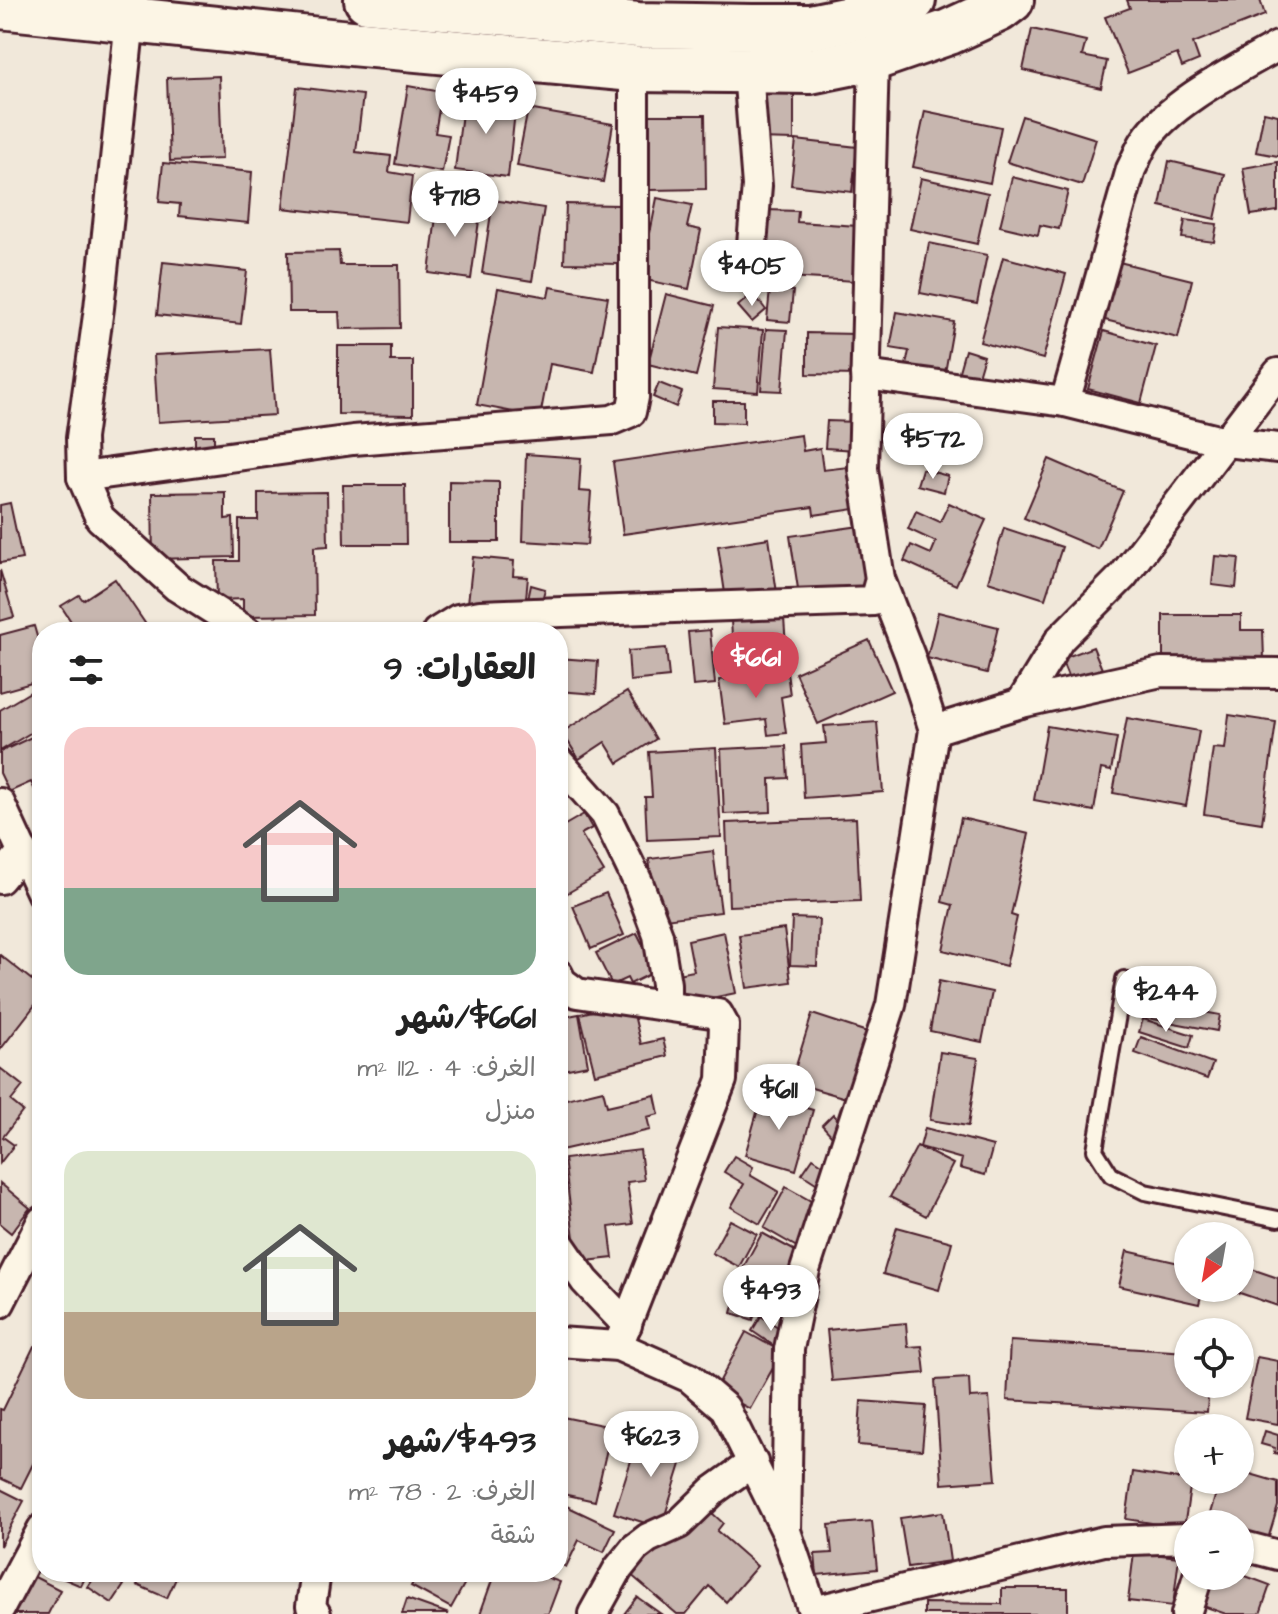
<!DOCTYPE html>
<html lang="ar">
<meta charset="utf-8">
<style>
:root{--surface:#fff;--page:#f2f2f2;--text:#222;--muted:#767676;--accent:#d1495b}
body{margin:0;font-family:"Architects Daughter","Playpen Sans Arabic",sans-serif;background:var(--page);color:var(--text);direction:rtl;height:100vh;display:flex;flex-direction:column;font-size:30px;white-space:nowrap}
*{box-sizing:border-box;margin:0}
p{font-size:26px;color:var(--muted)}
.icon{flex:none;width:44px;height:44px;fill:none;stroke:currentColor;stroke-width:2;stroke-linecap:round;stroke-linejoin:round}
.map{position:relative;flex:1;overflow:hidden;direction:ltr}
.details{position:absolute;left:32px;top:622px;width:536px;height:960px;display:flex;flex-direction:column;background:var(--surface);border-radius:32px;box-shadow:0 2px 6px #0004;direction:rtl}
.details>*{flex:none}
.needle{width:52px;rotate:211deg}
.buttons{position:absolute;left:1174px;top:1222px;display:grid;gap:16px}
.buttons a{display:grid;place-items:center;width:80px;height:80px;border-radius:50%;background:var(--surface);box-shadow:0 2px 6px #0004;font-size:40px}
.price{position:absolute;translate:-50% -68px;padding:0 18px;border-radius:28px;background:#fff;color:#222;font-size:26px;line-height:52px;filter:drop-shadow(0 2px 4px #0008)}
.price::after{content:'';position:absolute;left:50%;top:48px;width:24px;height:18px;margin-left:-12px;background:inherit;clip-path:polygon(0 0,100% 0,50% 100%)}
.price.on{background:var(--accent);color:#fff}
ul{padding:0;list-style:none}
li{display:grid;align-content:center;gap:16px;height:424px;padding:0 32px}
li span{display:grid;place-items:center;height:248px;border-radius:24px;color:#555}
li>.icon{margin-inline-start:auto}
span .icon{width:144px;height:144px;fill:#fffc;stroke-width:1}
li b{font-size:34px}
h2{display:flex;justify-content:space-between;align-items:center;height:96px;padding:0 32px;font-size:34px}
.map>svg:first-child{display:block}
</style>
<div class="map">
<svg width="1278" height="1614" viewBox="0 0 1278 1614">
<rect width="100%" height="100%" fill="#f1e8da"/>
<filter id="ink" filterUnits="userSpaceOnUse"><feTurbulence type="fractalNoise" baseFrequency=".0125" numOctaves="2"/><feDisplacementMap in="SourceGraphic" scale="16" xChannelSelector="R" yChannelSelector="G"/><feConvolveMatrix kernelMatrix="1 2 1 2 8 2 1 2 1" color-interpolation-filters="sRGB"/></filter>
<g filter="url(#ink)">
<g fill="#c7b6af" stroke="#4a1f2b" stroke-width="2">
<polygon points="1127,0 1260,0 1265,15 1193,43 1199,60 1182,67 1177,54 1128,73 1105,17 1130,8"/>
<polygon points="1032,29 1086,41 1082,56 1107,61 1101,88 1023,70"/>
<polygon points="219,76 222,159 170,161 167,78"/>
<polygon points="408,86 442,92 435,133 449,135 442,172 395,164"/>
<polygon points="297,87 363,95 356,152 391,156 389,172 412,176 407,222 283,208"/>
<polygon points="757,89 794,90 794,140 757,139"/>
<polygon points="464,96 516,102 508,177 455,170"/>
<polygon points="528,109 613,124 603,182 517,166"/>
<polygon points="925,111 1001,127 990,183 913,167"/>
<polygon points="1264,112 1278,115 1278,156 1256,152"/>
<polygon points="643,115 705,115 706,189 650,190 650,150 643,150"/>
<polygon points="1022,116 1096,139 1082,185 1007,162"/>
<polygon points="796,140 857,147 852,192 791,185"/>
<polygon points="1169,161 1225,174 1215,219 1160,206"/>
<polygon points="1278,162 1278,211 1251,215 1243,168"/>
<polygon points="163,163 252,172 248,223 179,216 180,204 159,202"/>
<polygon points="1012,177 1068,191 1059,229 1040,225 1038,235 1000,226"/>
<polygon points="921,178 988,193 977,244 910,229"/>
<polygon points="657,198 692,205 687,227 701,230 689,289 641,279"/>
<polygon points="438,200 481,206 471,279 429,273"/>
<polygon points="493,200 544,208 532,281 482,273"/>
<polygon points="566,204 620,205 619,264 564,263"/>
<polygon points="767,210 798,211 797,222 858,226 855,281 788,277 789,261 764,260"/>
<polygon points="1185,220 1217,224 1214,242 1182,238"/>
<polygon points="929,243 987,255 977,304 920,293"/>
<polygon points="339,251 340,265 399,265 400,328 340,329 339,312 289,312 288,252"/>
<polygon points="1003,257 1066,274 1043,359 980,342"/>
<polygon points="163,262 247,271 241,324 157,315"/>
<polygon points="1119,262 1192,280 1178,338 1105,320"/>
<polygon points="550,287 608,297 594,372 550,364 540,417 477,405 498,288 548,297"/>
<polygon points="770,289 793,291 790,322 767,320"/>
<polygon points="753,293 766,310 752,322 738,306"/>
<polygon points="666,294 714,306 696,376 648,364"/>
<polygon points="897,312 954,322 945,373 906,365 909,351 890,348"/>
<polygon points="718,327 763,330 758,392 713,389"/>
<polygon points="766,329 787,330 782,391 761,390"/>
<polygon points="1104,331 1156,346 1141,403 1088,389"/>
<polygon points="807,333 857,334 857,375 807,374"/>
<polygon points="338,346 391,346 391,361 413,361 413,415 338,414"/>
<polygon points="270,349 275,415 158,422 154,355"/>
<polygon points="965,350 984,356 976,383 957,378"/>
<polygon points="659,383 682,392 676,407 653,397"/>
<polygon points="713,401 744,401 744,423 713,422"/>
<polygon points="827,421 857,422 856,450 825,448"/>
<rect x="195" y="435" width="19" height="17"/>
<polygon points="801,435 803,451 820,448 823,470 848,467 855,509 814,515 813,507 623,534 613,462"/>
<polygon points="526,454 581,458 579,491 591,492 587,545 523,541"/>
<polygon points="1049,459 1123,491 1098,549 1024,518"/>
<polygon points="922,469 948,476 944,492 917,485"/>
<polygon points="449,481 499,482 499,542 449,542"/>
<polygon points="343,485 405,485 406,544 344,544"/>
<polygon points="225,492 225,519 233,518 234,557 153,559 152,493"/>
<polygon points="327,492 328,546 314,547 315,615 243,616 243,599 217,600 216,561 239,561 239,520 258,520 258,493"/>
<polygon points="10,503 22,559 0,563 0,505"/>
<polygon points="949,503 986,520 956,585 904,561 911,545 931,554 936,542 908,529 916,511 940,522"/>
<polygon points="860,526 870,592 800,602 790,536"/>
<polygon points="1004,528 1062,547 1045,599 988,581"/>
<polygon points="769,538 777,593 726,600 718,546"/>
<polygon points="1215,556 1239,558 1236,588 1212,585"/>
<polygon points="473,557 514,561 513,576 528,577 525,609 468,603"/>
<polygon points="0,570 14,617 0,621"/>
<polygon points="115,579 151,632 78,632 61,606 79,595 83,600"/>
<polygon points="531,585 545,589 540,608 527,604"/>
<polygon points="938,612 998,627 987,673 927,658"/>
<polygon points="1163,615 1241,615 1241,630 1263,630 1264,660 1163,660"/>
<polygon points="784,618 787,661 734,665 731,621"/>
<polygon points="34,626 42,654 42,680 0,692 0,635"/>
<polygon points="710,630 715,684 693,686 688,632"/>
<polygon points="869,640 892,691 818,724 795,673"/>
<polygon points="1093,647 1102,669 1070,681 1061,659"/>
<polygon points="666,648 669,677 630,681 628,651"/>
<polygon points="558,658 598,661 596,694 558,691"/>
<polygon points="787,672 790,695 781,697 786,733 768,735 766,719 725,724 719,680"/>
<polygon points="42,685 42,726 0,751 0,710"/>
<polygon points="627,692 656,739 618,763 605,742 579,759 562,732"/>
<polygon points="1229,715 1276,722 1262,823 1204,814 1213,748 1225,749"/>
<polygon points="1127,718 1199,731 1186,806 1113,793"/>
<polygon points="877,722 883,792 804,798 801,745 826,743 824,726"/>
<polygon points="1047,726 1117,738 1111,771 1101,769 1094,811 1034,800"/>
<polygon points="42,732 42,792 37,794 31,782 9,792 0,773 0,752"/>
<polygon points="786,746 788,778 770,779 771,812 724,814 721,749"/>
<polygon points="716,748 721,837 647,840 645,797 652,797 649,752"/>
<polygon points="584,814 592,828 581,834 604,872 566,894 558,880 558,829"/>
<polygon points="856,818 860,901 729,906 726,823"/>
<polygon points="961,818 1029,834 1011,915 1017,917 1006,966 943,950 953,905 942,902"/>
<polygon points="713,851 721,912 657,920 649,859"/>
<polygon points="606,893 624,935 591,949 573,906"/>
<polygon points="792,918 819,919 817,966 790,965"/>
<polygon points="784,929 791,982 747,988 739,935"/>
<polygon points="724,932 736,993 677,1005 671,975 694,971 688,940"/>
<polygon points="637,933 656,971 630,984 627,978 612,985 596,953"/>
<polygon points="0,955 42,988 42,996 0,1050"/>
<polygon points="939,981 992,992 982,1042 930,1031"/>
<polygon points="1145,1001 1220,1015 1217,1031 1142,1017"/>
<polygon points="631,1002 641,1044 663,1039 667,1056 595,1074 580,1014"/>
<polygon points="579,1014 588,1065 558,1071 558,1018"/>
<polygon points="812,1014 867,1032 846,1098 791,1082"/>
<polygon points="1143,1019 1193,1035 1189,1048 1139,1032"/>
<polygon points="1141,1037 1213,1063 1207,1079 1135,1053"/>
<polygon points="940,1052 978,1058 968,1126 930,1120"/>
<polygon points="0,1068 23,1086 11,1101 23,1111 3,1137 14,1145 0,1163"/>
<polygon points="603,1090 607,1106 655,1095 659,1114 647,1117 650,1130 561,1150 558,1137 558,1101"/>
<polygon points="762,1095 813,1110 796,1170 745,1155"/>
<polygon points="833,1114 843,1125 832,1136 822,1125"/>
<polygon points="925,1128 993,1146 985,1175 960,1168 962,1159 920,1147"/>
<polygon points="917,1146 953,1164 926,1216 890,1197"/>
<polygon points="640,1150 644,1180 627,1182 633,1224 609,1227 613,1258 577,1262 564,1159"/>
<polygon points="734,1156 753,1167 750,1175 779,1192 760,1224 731,1207 744,1184 724,1172"/>
<polygon points="813,1158 833,1171 822,1187 802,1174"/>
<polygon points="0,1183 30,1208 11,1233 0,1224"/>
<polygon points="786,1187 825,1209 802,1250 764,1228"/>
<polygon points="730,1220 757,1234 739,1267 712,1253"/>
<polygon points="897,1227 952,1242 939,1290 883,1274"/>
<polygon points="762,1233 801,1254 776,1298 738,1277"/>
<polygon points="1127,1251 1188,1265 1188,1288 1203,1288 1199,1304 1119,1286"/>
<polygon points="1243,1266 1278,1278 1278,1306 1234,1291 1235,1288 1240,1288"/>
<polygon points="738,1290 760,1297 753,1320 732,1313"/>
<polygon points="761,1316 790,1335 780,1350 752,1331"/>
<polygon points="906,1323 908,1347 922,1346 925,1373 832,1381 827,1330"/>
<polygon points="746,1332 782,1352 750,1409 715,1390"/>
<polygon points="1010,1341 1188,1352 1188,1384 1209,1384 1207,1412 1007,1400"/>
<polygon points="34,1346 42,1350 42,1446 21,1488 0,1478 0,1409 3,1410"/>
<polygon points="1257,1357 1278,1361 1278,1424 1245,1418"/>
<polygon points="969,1378 970,1398 989,1397 996,1480 942,1484 935,1380"/>
<polygon points="861,1401 926,1406 922,1450 858,1445"/>
<polygon points="558,1416 612,1427 595,1501 558,1493"/>
<polygon points="641,1430 687,1445 661,1528 614,1513"/>
<polygon points="1265,1431 1278,1435 1278,1454 1274,1453 1275,1448 1261,1444"/>
<polygon points="1240,1471 1278,1482 1278,1506 1268,1539 1240,1530 1240,1524 1220,1524 1208,1520 1220,1480 1240,1480"/>
<polygon points="1133,1472 1191,1481 1184,1528 1126,1519"/>
<polygon points="0,1489 24,1501 0,1546"/>
<polygon points="697,1499 723,1523 717,1531 757,1566 726,1602 709,1586 686,1614 677,1614 630,1574"/>
<polygon points="558,1502 615,1529 604,1552 579,1540 566,1567 558,1563"/>
<polygon points="943,1512 950,1561 908,1567 900,1518"/>
<polygon points="872,1521 877,1569 817,1575 815,1554 832,1553 829,1525"/>
<polygon points="1134,1552 1179,1557 1173,1606 1128,1601"/>
<polygon points="48,1572 88,1572 81,1586"/>
<polygon points="98,1572 105,1572 124,1585 112,1603 88,1587"/>
<polygon points="143,1572 179,1572 167,1598 137,1585"/>
<polygon points="419,1572 471,1572 451,1608 411,1586"/>
<polygon points="495,1572 532,1572 560,1582 548,1614 480,1614"/>
<polygon points="27,1573 60,1590 48,1614 5,1614"/>
<polygon points="1240,1574 1270,1585 1260,1614 1226,1614 1203,1606 1214,1576 1240,1576"/>
<polygon points="1002,1588 1068,1588 1068,1614 924,1614 924,1603 1002,1604"/>
<polygon points="637,1597 661,1614 624,1614"/>
<polygon points="407,1599 449,1614 402,1614"/>
</g>
<g fill="none" stroke-linecap="round" stroke-linejoin="round">
<defs>
<polyline id="lane" points="1124,979 1095,1150 1111,1175 1145,1192 1278,1219"/>
<g id="street">
<polyline points="130,20 99,308 81,438 82,477 100,518 177,587 248,632"/>
<polyline points="748,71 757,186 750,268"/>
<polyline points="865,375 1065,402 1226,442 1278,448"/>
<path d="M1065,402L1131,169C1136,160 1139,150 1145,141C1170,102 1238,69 1278,46"/>
<polyline points="82,477 353,440 612,420 631,412 634,397 634,69"/>
<polyline points="437,632 458,619 480,615 874,601 880,579"/>
<polyline points="1021,703 1060,639 1123,576 1278,373"/>
<polyline points="934,730 1021,703 1161,672 1278,673"/>
<polyline points="558,761 605,814 638,882 658,935 666,984 666,1006"/>
<polyline points="0,803 42,894"/>
<polyline points="0,879 23,851"/>
<polyline points="558,974 562,982 577,993 718,1014 724,1025 722,1080 618,1346"/>
<polyline points="558,1242 585,1281 627,1325"/>
<polyline points="0,1303 42,1221"/>
<polyline points="558,1342 618,1346 690,1378 725,1408 786,1531 814,1614"/>
<polyline points="786,1531 789,1349 805,1270 891,1005 934,730 910,656 880,579 863,469 874,58"/>
<polyline points="1240,1545 1278,1555"/>
<polyline points="0,1608 42,1529"/>
<polyline points="813,1611 1104,1541 1188,1538"/>
<polyline points="316,1614 311,1606 316,1572"/>
<polyline points="593,1614 618,1569 635,1548 648,1538 679,1524 714,1490 753,1462"/>
<polyline points="1186,1614 1198,1576"/>
</g>
<g id="primary">
<polyline points="367,0 638,25 752,27 810,27 869,15 913,0"/>
<polyline points="0,6 329,41 634,69 810,71 874,58 949,32 999,9 1011,0"/>
</g>
</defs>
<use href="#lane" stroke="#4a1f2b" stroke-width="20"/>
<use href="#street" stroke="#4a1f2b" stroke-width="34"/>
<use href="#primary" stroke="#4a1f2b" stroke-width="50"/>
<use href="#lane" stroke="#fcf5e5" stroke-width="14"/>
<use href="#street" stroke="#fcf5e5" stroke-width="28"/>
<use href="#primary" stroke="#fcf5e5" stroke-width="44"/>
</g>
</g>
</svg>
<div class="buttons">
<a><svg class="needle" viewBox="-14 -14 28 28"><path d="M0-13l5 13h-10z" fill="#e53935"/><path d="M0 13l5-13h-10z" fill="#767676"/></svg></a>
<a><svg class="icon" aria-label="locate" viewBox="0 0 24 24"><circle cx="12" cy="12" r="6"/><path d="M12 2v4M12 18v4M2 12h4M18 12h4"/></svg></a>
<a>+</a>
<a>−</a>
</div>
<b class="price" style="left:486px;top:136px">$459</b>
<b class="price" style="left:455px;top:239px">$718</b>
<b class="price" style="left:752px;top:308px">$405</b>
<b class="price" style="left:933px;top:481px">$572</b>
<b class="price on" style="left:756px;top:700px">$661</b>
<b class="price" style="left:1166px;top:1034px">$244</b>
<b class="price" style="left:779px;top:1132px">$611</b>
<b class="price" style="left:771px;top:1333px">$493</b>
<b class="price" style="left:651px;top:1479px">$623</b>
<section class="details">
<h2>العقارات: 9<svg class="icon" aria-label="filters" viewBox="0 0 24 24"><path d="M4 7h16M4 17h16"/><circle cx="9" cy="7" r="2"/><circle cx="15" cy="17" r="2"/></svg></h2>
<ul>
<li><span style="background:linear-gradient(#f6c9c9 65%,#7fa58c 0)"><svg class="icon" aria-label="home" viewBox="0 0 24 24"><path d="M3 11l9-7 9 7M6 9v11h12V9"/></svg></span><div><b>$661/شهر</b><p>الغرف: 4 · 112 m²</p><p>منزل</p></div></li>
<li><span style="background:linear-gradient(#dfe7d0 65%,#b9a48a 0)"><svg class="icon" aria-label="home" viewBox="0 0 24 24"><path d="M3 11l9-7 9 7M6 9v11h12V9"/></svg></span><div><b>$493/شهر</b><p>الغرف: 2 · 78 m²</p><p>شقة</p></div></li>
</ul>
</section>
</div>
